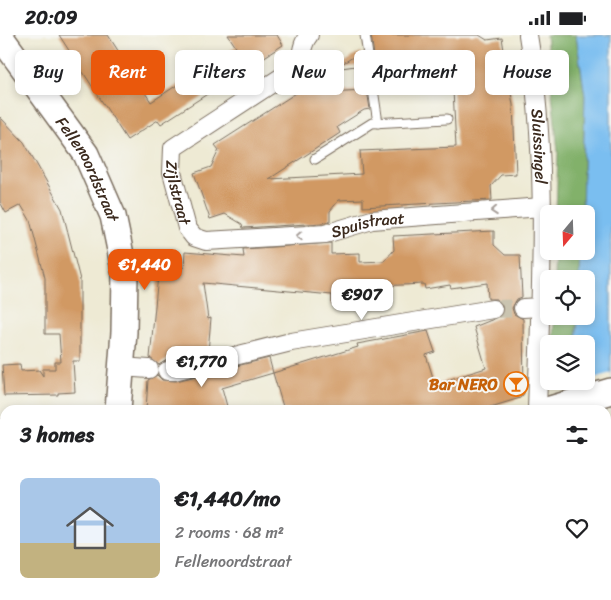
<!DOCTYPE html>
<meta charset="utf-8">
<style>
:root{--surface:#fff;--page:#f2f2f2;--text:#202124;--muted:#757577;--line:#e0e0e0;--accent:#ea580c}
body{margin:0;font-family:Sriracha,sans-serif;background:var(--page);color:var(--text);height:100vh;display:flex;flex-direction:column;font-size:19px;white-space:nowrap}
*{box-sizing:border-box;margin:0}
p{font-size:16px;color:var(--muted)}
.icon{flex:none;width:28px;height:28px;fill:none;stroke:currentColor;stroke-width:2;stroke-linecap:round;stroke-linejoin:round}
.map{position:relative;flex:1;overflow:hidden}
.details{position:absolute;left:0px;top:370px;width:611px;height:195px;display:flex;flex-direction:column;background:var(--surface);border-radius:15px 15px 0 0;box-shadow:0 2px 8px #0003}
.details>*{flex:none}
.guide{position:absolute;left:15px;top:15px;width:581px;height:45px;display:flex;gap:10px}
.needle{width:32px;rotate:199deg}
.controls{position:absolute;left:540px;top:170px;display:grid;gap:10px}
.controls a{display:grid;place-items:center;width:55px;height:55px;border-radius:8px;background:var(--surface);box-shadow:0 2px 8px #0003;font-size:25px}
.price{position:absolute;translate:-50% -42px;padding:0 11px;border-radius:10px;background:#fff;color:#222;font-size:16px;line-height:32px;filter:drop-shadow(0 1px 2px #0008)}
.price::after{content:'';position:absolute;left:50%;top:30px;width:15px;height:11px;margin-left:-8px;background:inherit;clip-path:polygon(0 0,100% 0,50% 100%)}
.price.selected{background:var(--accent);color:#fff}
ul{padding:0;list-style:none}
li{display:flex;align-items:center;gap:15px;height:125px;padding:0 20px}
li+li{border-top:1px solid var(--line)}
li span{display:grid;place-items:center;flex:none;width:140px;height:100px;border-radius:8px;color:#555}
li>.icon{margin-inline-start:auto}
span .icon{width:60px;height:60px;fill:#fffc;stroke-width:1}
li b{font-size:21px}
h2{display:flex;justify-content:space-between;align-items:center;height:60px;padding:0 20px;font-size:21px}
.pill{padding:0 18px;border-radius:8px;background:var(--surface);box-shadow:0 2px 8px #0003;font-size:18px;line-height:45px}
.pill.selected{background:var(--accent);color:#fff}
.status{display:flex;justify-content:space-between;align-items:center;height:35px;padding:0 25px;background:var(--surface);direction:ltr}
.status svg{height:14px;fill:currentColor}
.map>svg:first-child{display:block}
</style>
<div class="status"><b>20:09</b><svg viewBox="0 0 49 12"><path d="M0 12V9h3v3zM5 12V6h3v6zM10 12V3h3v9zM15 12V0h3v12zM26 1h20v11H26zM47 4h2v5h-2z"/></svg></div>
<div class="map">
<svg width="611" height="565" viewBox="0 0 611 565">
<rect width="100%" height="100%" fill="#f6f6f2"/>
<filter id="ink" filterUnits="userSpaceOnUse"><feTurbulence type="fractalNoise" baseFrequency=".02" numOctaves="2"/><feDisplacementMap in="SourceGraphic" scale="10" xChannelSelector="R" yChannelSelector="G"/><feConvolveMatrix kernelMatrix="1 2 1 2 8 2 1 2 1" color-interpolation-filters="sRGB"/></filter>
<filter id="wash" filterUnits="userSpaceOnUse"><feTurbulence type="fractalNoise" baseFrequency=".0096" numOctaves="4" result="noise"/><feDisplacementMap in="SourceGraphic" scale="20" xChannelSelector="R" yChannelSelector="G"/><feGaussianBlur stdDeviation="1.12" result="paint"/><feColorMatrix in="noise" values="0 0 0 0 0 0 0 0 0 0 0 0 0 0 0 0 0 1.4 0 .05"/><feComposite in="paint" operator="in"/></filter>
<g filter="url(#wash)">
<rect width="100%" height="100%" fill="#eeead4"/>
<g fill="#82b16b" stroke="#5e6e44">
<polygon points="546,0 576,0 585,61 582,179 556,179 558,117"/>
<polygon points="555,216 580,216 579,244 554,244"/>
<polygon points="554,281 578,281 576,309 553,309"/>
</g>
<polygon fill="#7abef0" stroke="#5a7487" points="576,0 611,0 611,565 554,565 555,560 606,560 606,375 573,375 575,346 586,346 586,309 576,309 578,281 586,281 586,244 579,244 580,216 586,216 586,179 582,179 585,61"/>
<polygon fill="#eeead4" points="611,338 611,422 606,423 606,375 571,375 572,350"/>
<g id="blocks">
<g fill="#d19964">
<polygon points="59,0 108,0 151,67 236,12 228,0 277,0 283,10 161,89 158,85 127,105"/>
<polygon points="371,0 479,0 487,5 502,3 513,70 516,139 501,140 491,151 492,165 363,172 363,164 339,165 330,176 330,186 323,188 243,193 242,189 225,179 210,184 194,138 211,132 219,115 215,110 304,53 304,58 367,55 370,74 364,75 337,92 340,98 269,144 362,139 360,116 456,112 453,55 447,56 441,17 375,28"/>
<polygon points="361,17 363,30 334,34"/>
<polygon points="0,82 24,107 62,174 80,245 80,326 73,326 75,357 58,358 58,360 4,361 2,330 20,329 21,336 39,335 43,341 43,334 55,334 55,327 61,327 59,299 45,299 45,243 30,185 21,170 6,178 0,167"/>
<polygon points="494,196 494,210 505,220 520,220 522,262 517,264 512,273 514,279 523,284 524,359 520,363 481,375 284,375 273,338 358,312 357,309 428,296 435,317 426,320 435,349 486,333 474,292 499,282 504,273 497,264 488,264 487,248 451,253 450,250 425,254 424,249 356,252 359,269 341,272 340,268 332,269 332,260 203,248 208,284 211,283 208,317 167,325 159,330 150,323 158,240 173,241 184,232 185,217 244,222 243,214 331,208 331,219 360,218 360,227 384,226 394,215 393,201"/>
<polygon points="269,323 273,338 222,353 228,375 146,375 148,345 157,340 162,345 176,346"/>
</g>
</g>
</g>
<g filter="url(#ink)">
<use href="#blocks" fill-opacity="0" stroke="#7a6d5e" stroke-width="1"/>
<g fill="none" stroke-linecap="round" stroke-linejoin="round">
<polyline stroke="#cac4b0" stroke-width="18" stroke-dasharray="18 9" stroke-linecap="butt" points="493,274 523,273"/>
<defs>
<g id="lane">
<polyline points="365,0 378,88"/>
<polyline points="315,124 372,88 447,84"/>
</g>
<g id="street">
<path id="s1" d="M309,0C300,10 303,22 297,32L173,113L172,137L187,193L194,202L206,206L325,199L372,185L542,172"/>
<path id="s2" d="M528,0C549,123 541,250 537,375"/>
<polyline points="523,273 540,272"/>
<polyline points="121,332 149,334"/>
<polyline points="167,336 174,336 291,307 493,274"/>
<polyline points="0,393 5,404"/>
<polyline points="0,559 5,559"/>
<polyline points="507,565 509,560"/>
</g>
<g id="secondary">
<path id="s3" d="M0,1L86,119L113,181L125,239L124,297L118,375"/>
<polyline points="547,375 611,356"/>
<polyline points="606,406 611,405"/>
<polyline points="43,565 45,560"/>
<polyline points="100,565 101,560"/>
</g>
</defs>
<use href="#lane" stroke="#7a6d5e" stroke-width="11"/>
<use href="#street" stroke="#7a6d5e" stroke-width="20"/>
<use href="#secondary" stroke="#7a6d5e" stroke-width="28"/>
<use href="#lane" stroke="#fff" stroke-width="9"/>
<use href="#street" stroke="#fff" stroke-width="18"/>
<use href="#secondary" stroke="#fff" stroke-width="25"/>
</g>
<defs><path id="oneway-chevron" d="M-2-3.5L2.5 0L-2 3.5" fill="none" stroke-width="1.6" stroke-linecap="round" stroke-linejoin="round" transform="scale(1.25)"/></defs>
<g stroke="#a79f9a">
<use href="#oneway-chevron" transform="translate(494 176) rotate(176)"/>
<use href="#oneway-chevron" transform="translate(299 201) rotate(177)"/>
</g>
</g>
<defs>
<symbol id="bar-ring" viewBox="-11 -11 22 22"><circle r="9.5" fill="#f6f6f2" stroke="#e8710a" stroke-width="1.5"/><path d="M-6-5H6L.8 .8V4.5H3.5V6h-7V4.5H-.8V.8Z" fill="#e8710a"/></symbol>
</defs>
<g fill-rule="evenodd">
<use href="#bar-ring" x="502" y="335" width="28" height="28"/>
</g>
<g text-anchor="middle" stroke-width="4" stroke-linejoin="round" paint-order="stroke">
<g font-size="16" fill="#3b2a1e" stroke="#f6f6f2">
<text dy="6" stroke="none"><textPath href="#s2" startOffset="112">Sluissingel</textPath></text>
<text dy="6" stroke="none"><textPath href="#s3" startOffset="160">Fellenoordstraat</textPath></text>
<text dy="6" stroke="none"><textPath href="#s1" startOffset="228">Zijlstraat</textPath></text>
<text dy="6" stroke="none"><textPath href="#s1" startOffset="452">Spuistraat</textPath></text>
</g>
<g font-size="16" font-weight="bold" fill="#c56008" stroke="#f6f6f2" text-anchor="end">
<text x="498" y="355">Bar NERO</text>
</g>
</g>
</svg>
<div class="controls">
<a><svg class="needle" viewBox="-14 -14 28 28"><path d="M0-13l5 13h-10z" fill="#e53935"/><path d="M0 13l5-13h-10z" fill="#757577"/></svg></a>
<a><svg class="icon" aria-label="locate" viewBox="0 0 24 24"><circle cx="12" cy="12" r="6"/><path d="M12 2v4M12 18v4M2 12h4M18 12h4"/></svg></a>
<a><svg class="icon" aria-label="layers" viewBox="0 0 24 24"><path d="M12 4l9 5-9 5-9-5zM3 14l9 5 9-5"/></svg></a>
</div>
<b class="price selected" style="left:145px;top:256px">€1,440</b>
<b class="price" style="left:362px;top:286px">€907</b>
<b class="price" style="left:202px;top:353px">€1,770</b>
<div class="guide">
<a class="pill">Buy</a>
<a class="pill selected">Rent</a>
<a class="pill">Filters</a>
<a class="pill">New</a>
<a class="pill">Apartment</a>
<a class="pill">House</a>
</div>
<section class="details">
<h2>3 homes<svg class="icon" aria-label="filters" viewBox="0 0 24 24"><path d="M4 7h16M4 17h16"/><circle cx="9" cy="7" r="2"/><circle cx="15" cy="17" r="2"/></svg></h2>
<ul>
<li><span style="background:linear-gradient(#a9c7e8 65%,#c2b280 0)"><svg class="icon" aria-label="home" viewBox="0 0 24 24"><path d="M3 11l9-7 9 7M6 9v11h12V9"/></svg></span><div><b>€1,440/mo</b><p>2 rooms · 68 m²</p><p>Fellenoordstraat</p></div><svg class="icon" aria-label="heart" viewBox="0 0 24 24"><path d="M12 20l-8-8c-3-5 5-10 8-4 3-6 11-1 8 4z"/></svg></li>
</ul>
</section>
</div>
